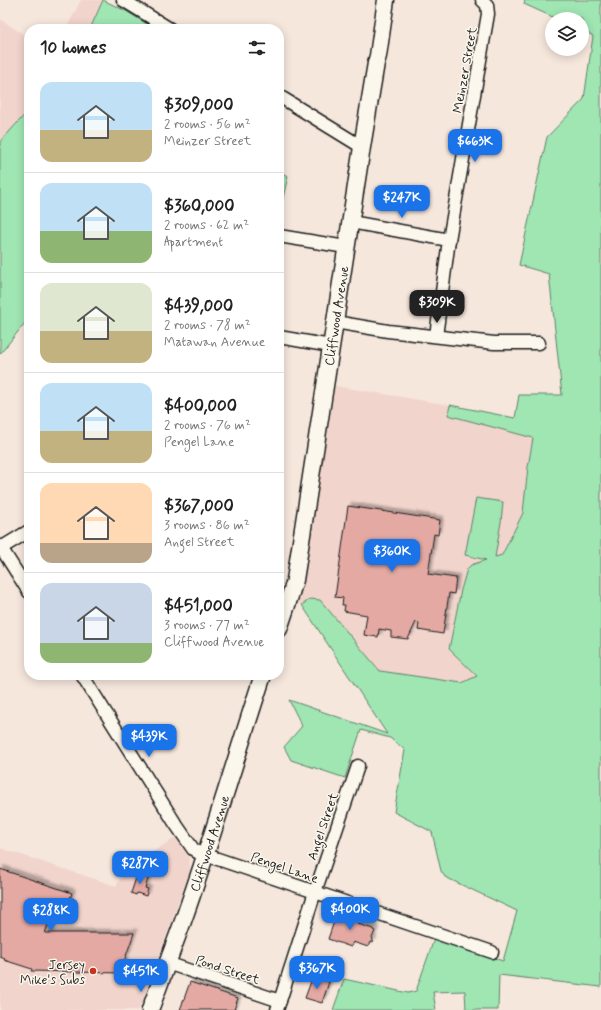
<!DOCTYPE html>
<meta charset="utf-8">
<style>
:root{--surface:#fff;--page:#f2f2f2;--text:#222;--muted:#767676;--line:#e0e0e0;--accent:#1a73e8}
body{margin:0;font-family:Mynerve,sans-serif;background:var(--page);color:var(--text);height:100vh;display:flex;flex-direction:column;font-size:15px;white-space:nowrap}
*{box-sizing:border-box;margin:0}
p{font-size:13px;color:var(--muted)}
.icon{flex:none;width:22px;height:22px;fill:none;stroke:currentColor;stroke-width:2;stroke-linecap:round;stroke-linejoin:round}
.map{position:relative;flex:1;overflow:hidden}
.panel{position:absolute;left:24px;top:24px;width:260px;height:656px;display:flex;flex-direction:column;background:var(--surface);border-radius:16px;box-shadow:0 2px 10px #0003}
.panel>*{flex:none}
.tools{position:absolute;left:545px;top:12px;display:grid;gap:8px}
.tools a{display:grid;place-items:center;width:44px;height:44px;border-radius:50%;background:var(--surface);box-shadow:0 2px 10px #0003;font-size:20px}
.price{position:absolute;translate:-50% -34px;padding:0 9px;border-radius:8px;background:var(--accent);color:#fff;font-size:13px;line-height:26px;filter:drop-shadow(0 1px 2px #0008)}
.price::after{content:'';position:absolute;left:50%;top:24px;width:12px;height:9px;margin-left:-6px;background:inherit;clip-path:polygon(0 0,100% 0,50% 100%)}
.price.active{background:#222;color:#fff}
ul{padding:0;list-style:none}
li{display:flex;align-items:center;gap:12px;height:100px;padding:0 16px}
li+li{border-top:1px solid var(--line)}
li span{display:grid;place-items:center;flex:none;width:112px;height:80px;border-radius:12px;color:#555}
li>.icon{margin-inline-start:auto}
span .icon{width:48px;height:48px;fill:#fffc;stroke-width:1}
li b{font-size:17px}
h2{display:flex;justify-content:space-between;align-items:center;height:48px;padding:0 16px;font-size:17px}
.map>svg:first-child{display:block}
</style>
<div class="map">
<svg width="601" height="1010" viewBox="0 0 601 1010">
<defs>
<filter id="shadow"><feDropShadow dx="3.5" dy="-3.5" stdDeviation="1" flood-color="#0004"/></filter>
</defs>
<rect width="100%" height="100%" fill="#f6e7dd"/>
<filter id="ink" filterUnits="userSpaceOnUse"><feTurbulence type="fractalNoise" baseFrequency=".025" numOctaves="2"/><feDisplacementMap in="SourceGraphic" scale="8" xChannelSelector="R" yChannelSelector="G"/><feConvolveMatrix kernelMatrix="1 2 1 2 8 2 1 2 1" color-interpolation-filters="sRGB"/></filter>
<g filter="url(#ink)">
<g fill="#f1d4cc">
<polygon points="81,0 103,0 90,29 66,29"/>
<polygon points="0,19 29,38 29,110 0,142"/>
<polygon points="335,386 450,405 448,415 533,438 528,467 523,513 502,555 471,565 467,569 461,590 449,649 477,676 462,683 380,671 320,600 310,599 302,605 296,603 303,580"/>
<polygon points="176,837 189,858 190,870 143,1001 138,1010 0,1010 0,848 116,886 125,870"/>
</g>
<g fill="#9fe6b3" stroke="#5e8168">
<polygon points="103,0 126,11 155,29 90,29"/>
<polygon points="525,0 601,0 601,987 499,975 498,1010 466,1010 465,991 433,992 436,1010 333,1010 344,979 408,993 416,991 434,939 503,961 517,911 445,877 441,871 432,832 394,812 405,750 390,738 361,730 345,778 291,760 284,747 302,726 289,700 387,734 302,605 310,599 320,600 380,671 462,683 477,676 449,649 461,590 467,569 471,565 486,560 465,555 476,498 503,502 501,522 495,557 502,555 523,513 528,467 533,438 448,415 450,405 515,418 519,395 562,395 549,274 519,265 547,137 584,99 593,36 582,30 582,19 557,19 524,4"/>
<polygon points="29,110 29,318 0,354 0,142"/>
<polygon points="279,172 288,176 279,216"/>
</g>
<g fill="#e4a9a3" stroke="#1c1c1c" filter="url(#shadow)">
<polygon points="348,506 440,520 438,535 434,534 428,574 456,578 454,594 449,593 443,634 418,630 419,623 416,622 408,639 391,637 391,631 379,629 378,637 364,635 367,615 344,611 345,605 342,605 343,598 335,597"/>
<polygon points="0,869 72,893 65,914 53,911 45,933 134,933 120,973 31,971 32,969 4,960 5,959 0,957"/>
<polygon points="138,872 149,876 145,888 148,889 146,896 137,893 136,895 131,893"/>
<polygon points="338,910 360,918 358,924 373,929 373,930 375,931 372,938 373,939 372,943 370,942 368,947 353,942 351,947 328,939"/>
<polygon points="313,976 329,982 322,1003 305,998"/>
<polygon points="190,982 238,998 234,1010 180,1010"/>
</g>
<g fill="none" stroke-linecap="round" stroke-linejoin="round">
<defs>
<g id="minor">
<polyline points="123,0 170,29"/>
<polyline points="279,96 362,147"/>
<polyline points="351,222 449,240"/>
<polyline points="279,236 346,247"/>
<polyline points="335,322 388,331 494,343 539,343"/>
<polyline points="436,336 449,240 488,14 487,5 482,0"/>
<polyline points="279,337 331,346"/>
<polyline points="0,546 29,592"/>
<polyline points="1,548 29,531"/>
<polyline points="82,675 175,823 193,849 197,852 492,952"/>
<polyline points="167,963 280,1001"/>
<polyline points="277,1010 315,892 358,766"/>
</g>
<g id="major">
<path id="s1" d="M279,629L291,593L295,580L362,147L376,63L378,56L386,0"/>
<path id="s2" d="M150,1010C161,980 172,951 183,921C212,840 236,757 263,675"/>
</g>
</defs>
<use href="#minor" stroke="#1c1c1c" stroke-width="15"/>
<use href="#major" stroke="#1c1c1c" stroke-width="19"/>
<use href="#minor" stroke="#fbf7ec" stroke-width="12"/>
<use href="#major" stroke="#fbf7ec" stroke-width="16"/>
</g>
</g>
<circle fill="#c8321e" stroke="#fbf7ec" stroke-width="1.5" cx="93" cy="971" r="4"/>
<g text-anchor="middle" stroke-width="3" stroke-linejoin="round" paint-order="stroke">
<g font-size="13" fill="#1c1c1c" stroke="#fbf7ec">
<text transform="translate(464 70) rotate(-80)" y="5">Meinzer Street</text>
<text dy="5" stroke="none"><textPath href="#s1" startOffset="319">Cliffwood Avenue</textPath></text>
<text transform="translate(322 826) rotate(-71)" y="5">Angel Street</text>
<text dy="5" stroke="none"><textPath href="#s2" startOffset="177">Cliffwood Avenue</textPath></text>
<text transform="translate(285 867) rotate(19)" y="5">Pengel Lane</text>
<text transform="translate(228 969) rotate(18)" y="5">Pond Street</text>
</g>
<g font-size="13" fill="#1c1c1c" stroke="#fbf7ec" text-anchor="end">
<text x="85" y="969">Jersey<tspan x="85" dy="15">Mike's Subs</tspan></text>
</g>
</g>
</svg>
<div class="tools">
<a><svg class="icon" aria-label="layers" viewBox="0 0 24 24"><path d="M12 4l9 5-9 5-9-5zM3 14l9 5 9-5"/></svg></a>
</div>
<b class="price" style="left:475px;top:163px">$663K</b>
<b class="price" style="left:402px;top:219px">$247K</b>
<b class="price active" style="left:437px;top:324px">$309K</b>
<b class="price" style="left:392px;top:573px">$360K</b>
<b class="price" style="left:149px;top:758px">$439K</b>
<b class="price" style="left:140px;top:885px">$287K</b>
<b class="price" style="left:350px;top:931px">$400K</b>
<b class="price" style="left:51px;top:932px">$288K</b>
<b class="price" style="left:317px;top:990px">$367K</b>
<b class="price" style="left:141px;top:993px">$451K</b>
<section class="panel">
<h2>10 homes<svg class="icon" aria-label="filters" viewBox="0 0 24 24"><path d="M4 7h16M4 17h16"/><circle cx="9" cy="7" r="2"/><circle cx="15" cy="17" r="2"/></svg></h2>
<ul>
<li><span style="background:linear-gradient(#bfe0f5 60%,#c2b280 0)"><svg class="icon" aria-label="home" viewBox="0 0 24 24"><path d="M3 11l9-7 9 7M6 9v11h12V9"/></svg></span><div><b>$309,000</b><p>2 rooms · 56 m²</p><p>Meinzer Street</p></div></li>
<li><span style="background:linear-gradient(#bfe0f5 60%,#8fb573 0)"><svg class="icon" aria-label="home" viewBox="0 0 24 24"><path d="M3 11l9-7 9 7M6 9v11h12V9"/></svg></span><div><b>$360,000</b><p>2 rooms · 62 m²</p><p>Apartment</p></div></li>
<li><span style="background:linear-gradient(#dfe7d0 60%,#c2b280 0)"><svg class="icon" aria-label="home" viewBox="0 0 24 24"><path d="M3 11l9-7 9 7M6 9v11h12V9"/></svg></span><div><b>$439,000</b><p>2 rooms · 78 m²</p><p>Matawan Avenue</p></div></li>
<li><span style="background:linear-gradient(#bfe0f5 60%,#c2b280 0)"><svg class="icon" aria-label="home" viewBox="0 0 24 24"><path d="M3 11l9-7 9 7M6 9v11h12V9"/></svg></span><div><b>$400,000</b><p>2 rooms · 76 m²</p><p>Pengel Lane</p></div></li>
<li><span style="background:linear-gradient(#ffd9b3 75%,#b9a48a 0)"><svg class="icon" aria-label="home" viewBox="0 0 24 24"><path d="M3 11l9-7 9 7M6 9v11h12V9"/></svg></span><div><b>$367,000</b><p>3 rooms · 86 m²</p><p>Angel Street</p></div></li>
<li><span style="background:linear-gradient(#c9d6e8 75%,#8fb573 0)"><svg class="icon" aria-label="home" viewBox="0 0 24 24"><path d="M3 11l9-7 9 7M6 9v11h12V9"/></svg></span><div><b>$451,000</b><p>3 rooms · 77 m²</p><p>Cliffwood Avenue</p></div></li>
</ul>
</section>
</div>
